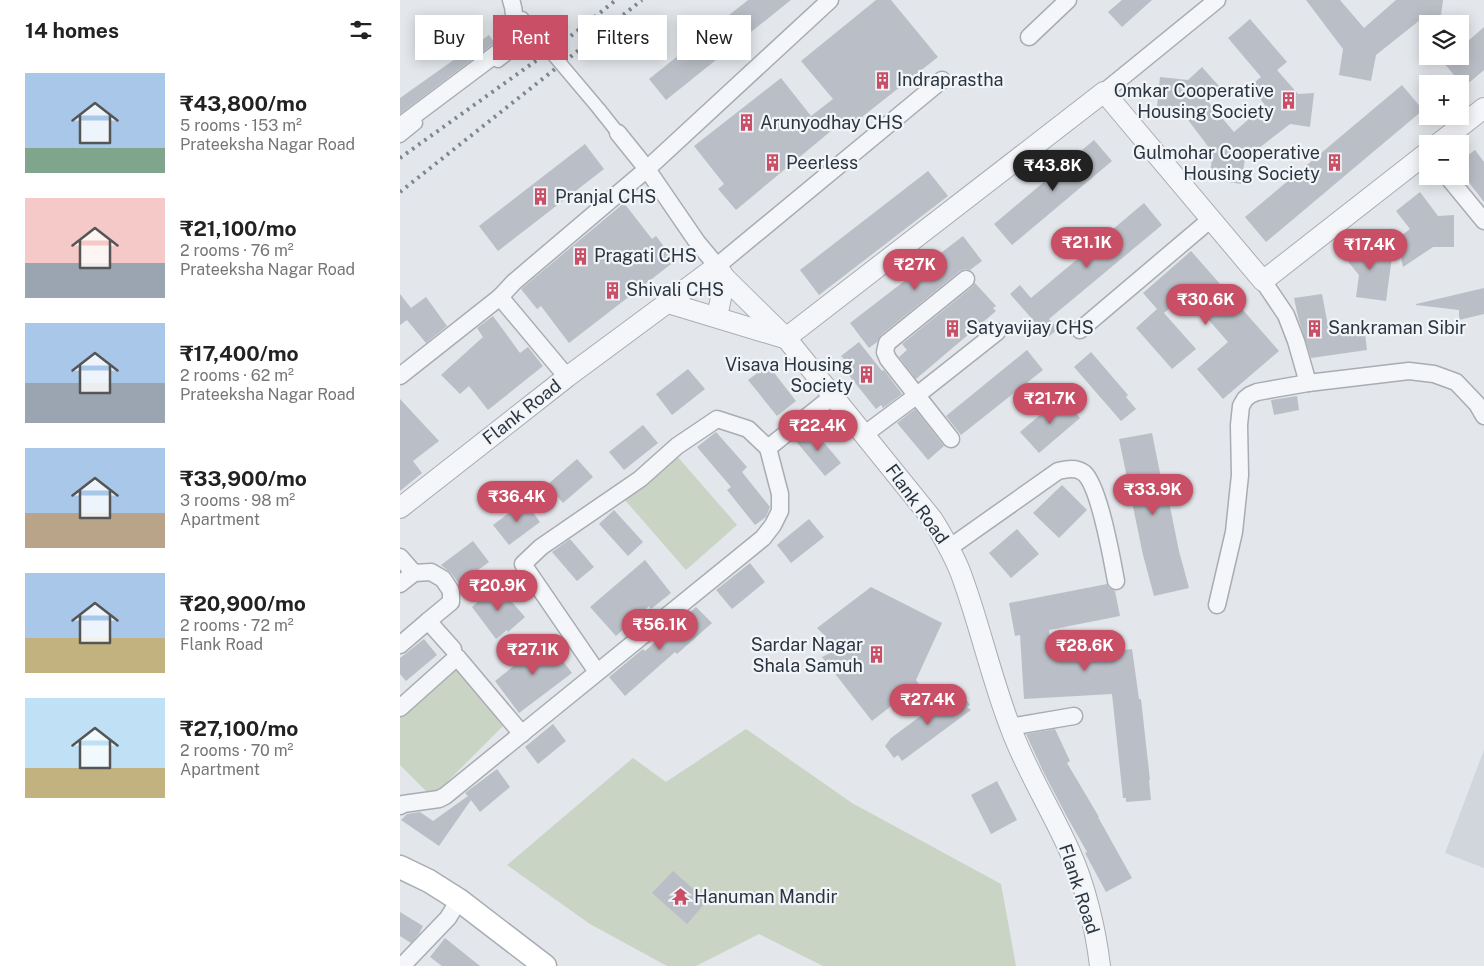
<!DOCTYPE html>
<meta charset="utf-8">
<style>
:root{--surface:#fff;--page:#f2f2f2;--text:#222;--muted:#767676;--accent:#c84f65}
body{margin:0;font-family:"Public Sans",sans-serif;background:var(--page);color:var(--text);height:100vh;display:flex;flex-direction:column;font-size:19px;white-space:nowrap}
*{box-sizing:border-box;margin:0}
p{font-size:16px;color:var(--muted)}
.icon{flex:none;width:28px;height:28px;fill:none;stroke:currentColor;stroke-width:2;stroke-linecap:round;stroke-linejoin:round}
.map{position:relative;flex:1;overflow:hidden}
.panel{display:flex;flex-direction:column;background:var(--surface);width:400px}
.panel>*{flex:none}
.top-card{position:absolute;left:15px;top:15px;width:475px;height:45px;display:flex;gap:10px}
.buttons{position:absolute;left:1019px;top:15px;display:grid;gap:10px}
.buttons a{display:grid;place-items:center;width:50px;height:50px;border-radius:0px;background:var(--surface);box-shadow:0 2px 12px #0003;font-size:25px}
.price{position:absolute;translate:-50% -42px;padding:0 11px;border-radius:18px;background:var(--accent);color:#fff;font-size:16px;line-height:32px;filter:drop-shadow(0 1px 2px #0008)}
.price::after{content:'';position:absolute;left:50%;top:30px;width:15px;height:11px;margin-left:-8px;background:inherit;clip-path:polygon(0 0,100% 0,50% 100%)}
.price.current{background:#222;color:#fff}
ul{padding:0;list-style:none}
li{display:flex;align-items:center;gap:15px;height:125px;padding:0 25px}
li span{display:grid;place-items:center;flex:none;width:140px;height:100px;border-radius:0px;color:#555}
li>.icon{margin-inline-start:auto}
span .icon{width:60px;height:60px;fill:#fffc;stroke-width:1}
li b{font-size:21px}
h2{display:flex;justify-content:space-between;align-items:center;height:60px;padding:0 25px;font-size:21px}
.pill{padding:0 18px;border-radius:0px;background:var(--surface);box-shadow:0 2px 12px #0003;font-size:18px;line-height:45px}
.pill.current{background:var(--accent);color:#fff}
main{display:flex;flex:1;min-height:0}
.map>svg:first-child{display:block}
</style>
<main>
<section class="panel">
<h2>14 homes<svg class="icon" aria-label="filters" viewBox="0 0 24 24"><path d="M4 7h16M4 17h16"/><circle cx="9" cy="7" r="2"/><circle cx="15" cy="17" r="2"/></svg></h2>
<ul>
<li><span style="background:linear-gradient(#a9c7e8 75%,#7fa58c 0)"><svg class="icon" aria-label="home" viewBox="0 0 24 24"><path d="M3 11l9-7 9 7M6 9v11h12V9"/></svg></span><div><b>₹43,800/mo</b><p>5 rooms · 153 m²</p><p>Prateeksha Nagar Road</p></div></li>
<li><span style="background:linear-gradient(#f6c9c9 65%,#9aa5b1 0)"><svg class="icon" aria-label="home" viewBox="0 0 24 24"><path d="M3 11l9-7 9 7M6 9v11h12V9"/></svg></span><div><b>₹21,100/mo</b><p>2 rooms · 76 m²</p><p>Prateeksha Nagar Road</p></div></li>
<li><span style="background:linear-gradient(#a9c7e8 60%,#9aa5b1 0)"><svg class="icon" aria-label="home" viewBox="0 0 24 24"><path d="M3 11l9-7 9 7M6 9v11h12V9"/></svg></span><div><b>₹17,400/mo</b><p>2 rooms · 62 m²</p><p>Prateeksha Nagar Road</p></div></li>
<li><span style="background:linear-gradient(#a9c7e8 65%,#b9a48a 0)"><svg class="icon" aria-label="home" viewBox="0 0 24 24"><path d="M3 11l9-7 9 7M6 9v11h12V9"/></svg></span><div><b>₹33,900/mo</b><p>3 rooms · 98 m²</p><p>Apartment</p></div></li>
<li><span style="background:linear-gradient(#a9c7e8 65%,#c2b280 0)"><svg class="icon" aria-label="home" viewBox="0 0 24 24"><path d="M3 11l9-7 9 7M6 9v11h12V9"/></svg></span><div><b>₹20,900/mo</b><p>2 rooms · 72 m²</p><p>Flank Road</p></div></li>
<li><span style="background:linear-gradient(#bfe0f5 70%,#c2b280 0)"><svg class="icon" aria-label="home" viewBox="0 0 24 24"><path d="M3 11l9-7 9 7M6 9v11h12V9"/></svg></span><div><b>₹27,100/mo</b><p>2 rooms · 70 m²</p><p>Apartment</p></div></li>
</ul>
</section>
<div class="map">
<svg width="1084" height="966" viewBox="0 0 1084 966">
<rect width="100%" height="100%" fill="#e3e6ea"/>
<polygon fill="#d1d5dc" points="1084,750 1084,868 1045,853"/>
<g fill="#c9d4c4">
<polygon points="276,455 337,525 286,570 225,500"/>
<polygon points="52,657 112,717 32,797 0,765 0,709"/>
<polygon points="346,729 452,803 601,884 616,966 423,966 359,934 296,966 267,966 190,924 107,865 233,758 266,782"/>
</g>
<g fill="#babfc7">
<polygon points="348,0 391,0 266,100 249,79"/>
<polygon points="476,0 491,0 538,57 448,128 443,121 336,210 318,189 324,184 294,146 381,78 411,116 433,99 401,61"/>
<polygon points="722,0 752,0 722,27 708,12"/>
<polygon points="906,0 940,0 964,28 996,0 1043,0 1040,23 1020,20 976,55 971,81 939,75 943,49"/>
<polygon points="850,19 887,62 877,70 898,94 914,93 910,127 890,124 845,159 841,184 809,179 813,153 779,108 757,106 760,77 788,80 802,67 819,86 805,98 834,132 865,105 850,86 861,77 828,38"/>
<polygon points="1084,27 1084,70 1064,87 1043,62 1050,56 1060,56 1060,48"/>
<polygon points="89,35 94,42 93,44 0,114 0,98"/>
<polygon points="1002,85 1023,110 866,242 845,217"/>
<polygon points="694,140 712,161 612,245 594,224"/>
<polygon points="185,144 204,169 98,251 79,226"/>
<polygon points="1075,150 1084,162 1084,202 1060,171 1060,161"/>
<polygon points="528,171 548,196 419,295 400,270"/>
<polygon points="1020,192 1038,216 1054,215 1054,247 1033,247 1003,267 997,239 1010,229 996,211"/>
<polygon points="224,203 252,239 256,236 275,261 169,343 141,306 137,309 121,289"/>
<polygon points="744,203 762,225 649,319 658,329 648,337 610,294 620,285 631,298"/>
<polygon points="563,236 582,261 570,270 565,269 560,271 481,335 477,342 469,348 450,323"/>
<polygon points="957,239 973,258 994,242 986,301 956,297 959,275 941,253"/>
<polygon points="791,251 879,351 823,399 797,369 828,342 786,294 764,313 796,349 772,369 736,328 757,309 743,293"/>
<polygon points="575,283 596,306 593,308 596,311 516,379 499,357 507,350 502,344 572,287"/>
<polygon points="1084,288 1084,314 1059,320 1059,310 1016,305 1016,304"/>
<polygon points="0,294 11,308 26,297 47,326 26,343 7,320 0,325"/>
<polygon points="922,294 929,331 964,326 967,350 911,358 898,317 894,298"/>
<polygon points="93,316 120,353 128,347 143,366 88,410 69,386 60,394 41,375 83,337 77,328"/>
<polygon points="459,342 482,371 484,370 502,394 483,408 481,405 476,409 440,364 445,360 441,356"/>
<polygon points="627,350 643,370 561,435 546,416"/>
<polygon points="691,352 728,395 726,397 736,409 721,421 674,367"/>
<polygon points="368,365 396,401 377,416 348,380"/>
<polygon points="288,369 305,389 272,415 256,394"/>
<polygon points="897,396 899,410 874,415 871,400"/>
<polygon points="661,397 680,418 639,453 620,432"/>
<polygon points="0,399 39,441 13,461 22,473 0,491"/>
<polygon points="515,409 544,446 528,460 497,423"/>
<polygon points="243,425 258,443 224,470 209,452"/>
<polygon points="411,427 441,463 425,476 395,440"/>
<polygon points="316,432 347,467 342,472 370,507 366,517 355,525 327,490 331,487 297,447"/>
<polygon points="752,433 764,493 767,492 779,551 789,588 754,596 743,555 719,439"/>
<polygon points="177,459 193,477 163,503 147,485"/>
<polygon points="662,485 687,510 659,538 633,513"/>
<polygon points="125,501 140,522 109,545 93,525"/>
<polygon points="214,510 243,542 228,556 199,524"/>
<polygon points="409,519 424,537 391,563 377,545"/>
<polygon points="617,529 639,554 611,578 589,553"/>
<polygon points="170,539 194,567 177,581 152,552"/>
<polygon points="73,541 89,562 59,584 51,573 41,565"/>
<polygon points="245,560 271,593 251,609 249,606 216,636 190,607"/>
<polygon points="350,563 365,582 332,609 316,590"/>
<polygon points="707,584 709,588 715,591 720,616 649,630 651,657 708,655 707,652 732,649 739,699 741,699 750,780 749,780 751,800 726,802 726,798 723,798 712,694 624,699 620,635 615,636 609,603"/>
<polygon points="97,585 125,617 108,632 107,630 96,639 72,607"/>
<polygon points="471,587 542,623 516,680 519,684 472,721 422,657 430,653 420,641 425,636 417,628"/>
<polygon points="296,607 312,623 277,654 275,652 225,696 209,677 243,649 245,651"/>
<polygon points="24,639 37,655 6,681 0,674 0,658"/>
<polygon points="146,639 172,673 119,713 95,681 130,653 129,652"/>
<polygon points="558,689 570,705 567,707 571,710 502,761 498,755 494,758 485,746 491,738 526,712 527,713 547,699"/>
<polygon points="153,724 166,741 138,764 125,747"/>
<polygon points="655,729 670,761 667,763 699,817 698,817 732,878 706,892 685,853 687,852 666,815 643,771 626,734"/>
<polygon points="97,769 110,787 80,812 71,800 39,846 1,820 7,814 20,812 33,821 68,796 65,793"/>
<polygon points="597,781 617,820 591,834 571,795"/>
<polygon points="273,871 307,901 287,924 252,893"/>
<polygon points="0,912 23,926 19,934 11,943 0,936"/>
<polygon points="45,938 80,966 42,966 30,957"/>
</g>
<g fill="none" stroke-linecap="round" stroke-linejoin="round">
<defs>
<g id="pedestrian">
<polyline points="98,61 125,40 119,31 123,19 122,18"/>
<polyline points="199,109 218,133"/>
<polyline points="0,136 16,123"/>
</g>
<g id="minor">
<polyline points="629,37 668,0"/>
<polyline points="704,92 817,0"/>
<path d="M0,126L100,51C112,37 118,18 111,0"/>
<polyline points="218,133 247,169 297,242 317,266 542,80"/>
<polyline points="1047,176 1084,221"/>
<polyline points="863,281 886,315 896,341 908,383 1009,371 1034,374 1056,382 1077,404 1084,416"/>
<polyline points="100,297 114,282 247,169 430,0"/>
<polyline points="680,330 811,219"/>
<polyline points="0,376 100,297 167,377"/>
<polyline points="465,434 516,396 597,332"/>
<polyline points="551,439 488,359 485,352 487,343 566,279"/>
<polyline points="368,448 433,396"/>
<path d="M549,548L658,471C667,469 676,467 684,473C699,486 712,559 716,581"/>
<polyline points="0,557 14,573 31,572 43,579 51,591 51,602 28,621"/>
<polyline points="0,584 14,573"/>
<polyline points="817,605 834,532 840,475 839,425 841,406 845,399 850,395 857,392 908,383"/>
<polyline points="0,645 28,621 53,649"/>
<polyline points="0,708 57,657 122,734"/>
<polyline points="610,727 674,716"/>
<polyline points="0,806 3,804 39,799 45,796 363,538 373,525 380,511 380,494 368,448 348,429 317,419 277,446 240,479 141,547 123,564 197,672"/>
<polyline points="2,966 48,918 59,900"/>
</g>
<g id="tertiary">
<polyline points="1038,144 1084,108"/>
<polyline points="268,303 384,338"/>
<polyline points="317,317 325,278"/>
<polyline points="386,338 704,92 863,281 1028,152"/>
<path d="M0,508L167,377L317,266L325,278L386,338L533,520C543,537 554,555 561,574C580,625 591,678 611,729C627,772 652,811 670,852C685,884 696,931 700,966"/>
</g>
<polyline id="secondary" points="0,867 29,881 59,900 145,966"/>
</defs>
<use href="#pedestrian" stroke="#a8adb4" stroke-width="15"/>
<use href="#minor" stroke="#a8adb4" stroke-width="19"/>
<use href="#tertiary" stroke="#a8adb4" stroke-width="22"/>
<use href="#secondary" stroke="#a8adb4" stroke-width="25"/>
<use href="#pedestrian" stroke="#f5f6f9" stroke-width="12"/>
<use href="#minor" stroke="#f5f6f9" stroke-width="16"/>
<use href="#tertiary" stroke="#f5f6f9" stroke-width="20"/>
<use href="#secondary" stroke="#fff" stroke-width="22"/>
<g stroke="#7d8693" stroke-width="4" stroke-dasharray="2.5 5" stroke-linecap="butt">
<polyline points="0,158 172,35 216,0"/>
<polyline points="0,192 242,0"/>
</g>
<defs>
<polyline id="pedestrian-bridge" points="123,19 199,109"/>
</defs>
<use href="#pedestrian-bridge" stroke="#a8adb4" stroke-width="15" stroke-linecap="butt"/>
<use href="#pedestrian-bridge" stroke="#f5f6f9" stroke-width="12"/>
</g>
<defs>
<symbol id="building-bare" viewBox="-9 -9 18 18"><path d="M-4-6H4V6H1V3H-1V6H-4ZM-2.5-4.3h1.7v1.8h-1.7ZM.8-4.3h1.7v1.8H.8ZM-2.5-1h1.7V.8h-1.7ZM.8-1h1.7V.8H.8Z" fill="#c84f65" stroke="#f2f5f8" stroke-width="2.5" paint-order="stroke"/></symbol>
<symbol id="temple-bare" viewBox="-9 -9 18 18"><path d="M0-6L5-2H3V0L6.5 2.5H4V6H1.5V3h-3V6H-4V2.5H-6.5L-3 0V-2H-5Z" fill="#c84f65" stroke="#f2f5f8" stroke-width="2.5" paint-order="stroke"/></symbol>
</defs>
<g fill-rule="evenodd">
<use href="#building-bare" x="470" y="68" width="25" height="25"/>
<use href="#building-bare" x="876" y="88" width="25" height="25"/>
<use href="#building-bare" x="334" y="110" width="25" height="25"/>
<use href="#building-bare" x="360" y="150" width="25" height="25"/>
<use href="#building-bare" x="922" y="150" width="25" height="25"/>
<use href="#building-bare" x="128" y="184" width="25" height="25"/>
<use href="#building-bare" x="168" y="244" width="25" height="25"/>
<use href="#building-bare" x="200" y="278" width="25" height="25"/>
<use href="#building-bare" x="540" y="316" width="25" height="25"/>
<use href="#building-bare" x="902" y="316" width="25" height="25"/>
<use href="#building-bare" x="454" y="362" width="25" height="25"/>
<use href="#building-bare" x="464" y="642" width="25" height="25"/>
<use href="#temple-bare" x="268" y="884" width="25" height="25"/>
</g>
<g text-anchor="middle" stroke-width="4.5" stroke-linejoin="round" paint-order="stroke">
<g font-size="18" fill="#2b3441" stroke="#f2f5f8" text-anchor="start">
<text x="497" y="86">Indraprastha</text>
<text x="874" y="97" text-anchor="end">Omkar Cooperative<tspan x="874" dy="21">Housing Society</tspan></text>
<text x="360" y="129">Arunyodhay CHS</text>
<text x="920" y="159" text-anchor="end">Gulmohar Cooperative<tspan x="920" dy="21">Housing Society</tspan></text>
<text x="386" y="169">Peerless</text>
<text x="155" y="203">Pranjal CHS</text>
<text x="194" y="262">Pragati CHS</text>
<text x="226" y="296">Shivali CHS</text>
<text x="566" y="334">Satyavijay CHS</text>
<text x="928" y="334">Sankraman Sibir</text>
<text x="453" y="371" text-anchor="end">Visava Housing<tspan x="453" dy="21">Society</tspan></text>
<text x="463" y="651" text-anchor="end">Sardar Nagar<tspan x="463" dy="21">Shala Samuh</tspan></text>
<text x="294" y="903">Hanuman Mandir</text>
</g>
<g font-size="18" fill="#2b3441" stroke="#f2f5f8">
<text transform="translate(122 412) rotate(-38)" y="6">Flank Road</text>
<text transform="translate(517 504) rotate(54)" y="6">Flank Road</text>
<text transform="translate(679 889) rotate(72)" y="6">Flank Road</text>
</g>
</g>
</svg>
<div class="buttons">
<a><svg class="icon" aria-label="layers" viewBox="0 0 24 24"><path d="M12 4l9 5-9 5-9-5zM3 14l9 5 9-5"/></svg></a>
<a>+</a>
<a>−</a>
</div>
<b class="price current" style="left:653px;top:192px">₹43.8K</b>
<b class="price" style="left:687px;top:269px">₹21.1K</b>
<b class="price" style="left:970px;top:271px">₹17.4K</b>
<b class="price" style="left:515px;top:291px">₹27K</b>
<b class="price" style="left:806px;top:326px">₹30.6K</b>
<b class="price" style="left:650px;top:425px">₹21.7K</b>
<b class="price" style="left:418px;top:452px">₹22.4K</b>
<b class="price" style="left:753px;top:516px">₹33.9K</b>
<b class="price" style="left:117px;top:523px">₹36.4K</b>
<b class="price" style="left:98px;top:612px">₹20.9K</b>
<b class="price" style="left:260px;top:651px">₹56.1K</b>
<b class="price" style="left:685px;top:672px">₹28.6K</b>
<b class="price" style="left:133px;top:676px">₹27.1K</b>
<b class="price" style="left:528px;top:726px">₹27.4K</b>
<div class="top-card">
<a class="pill">Buy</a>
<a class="pill current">Rent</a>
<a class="pill">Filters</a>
<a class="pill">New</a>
</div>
</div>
</main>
